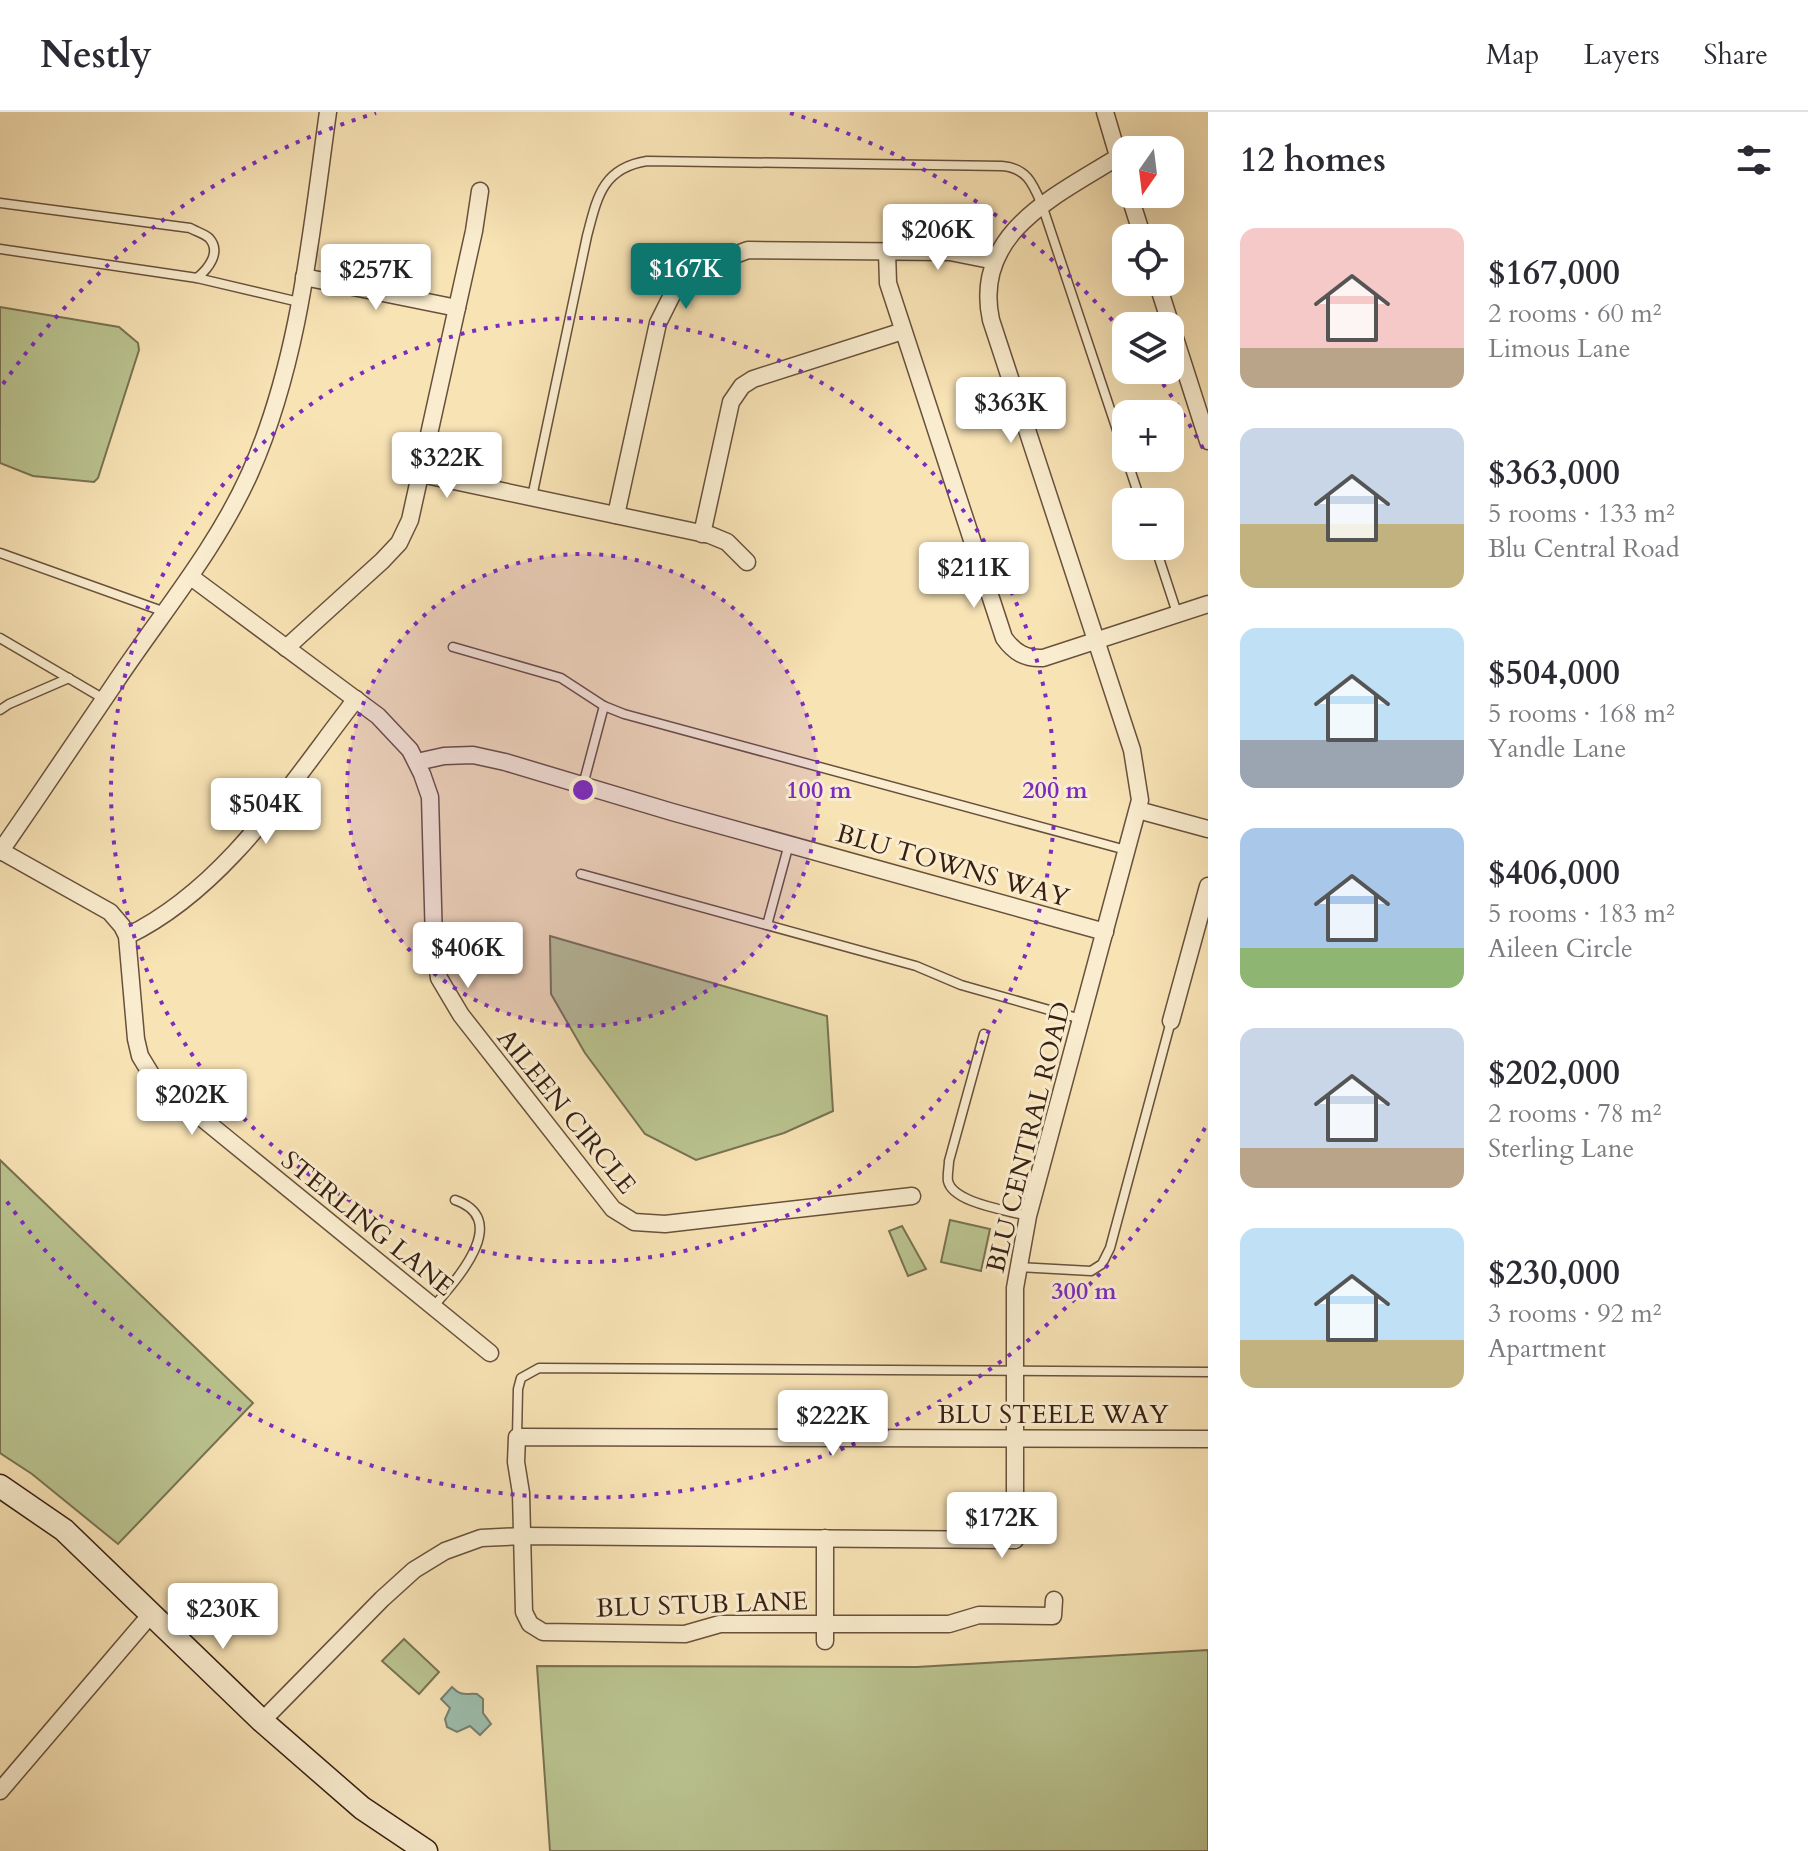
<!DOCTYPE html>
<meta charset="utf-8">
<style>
:root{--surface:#fff;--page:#f2f2f3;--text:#2b2b33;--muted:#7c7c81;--line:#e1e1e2;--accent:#0f766e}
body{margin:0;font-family:Cardo,serif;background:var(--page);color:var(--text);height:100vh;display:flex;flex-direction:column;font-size:30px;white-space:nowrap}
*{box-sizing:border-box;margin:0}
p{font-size:26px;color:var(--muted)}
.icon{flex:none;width:44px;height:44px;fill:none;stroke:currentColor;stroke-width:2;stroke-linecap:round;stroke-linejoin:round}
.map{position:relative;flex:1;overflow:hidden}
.drawer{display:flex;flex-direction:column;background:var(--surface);width:600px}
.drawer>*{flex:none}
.needle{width:52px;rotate:194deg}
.buttons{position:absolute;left:1112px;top:24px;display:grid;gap:16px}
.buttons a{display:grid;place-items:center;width:72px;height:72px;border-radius:16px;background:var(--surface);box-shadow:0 8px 32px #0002;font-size:40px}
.price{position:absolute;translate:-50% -68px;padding:0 18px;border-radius:8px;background:#fff;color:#222;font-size:26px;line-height:52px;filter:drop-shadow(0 2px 4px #0008)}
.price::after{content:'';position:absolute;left:50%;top:48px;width:24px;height:18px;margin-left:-12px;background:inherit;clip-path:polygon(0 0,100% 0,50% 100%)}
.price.active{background:var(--accent);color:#fff}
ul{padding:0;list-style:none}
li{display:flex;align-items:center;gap:24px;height:200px;padding:0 32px}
li span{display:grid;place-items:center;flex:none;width:224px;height:160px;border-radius:16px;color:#555}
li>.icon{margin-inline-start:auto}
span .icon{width:96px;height:96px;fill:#fffc;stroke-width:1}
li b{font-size:34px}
h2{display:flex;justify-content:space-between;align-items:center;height:96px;padding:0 32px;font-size:34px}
header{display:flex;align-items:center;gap:48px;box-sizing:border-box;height:112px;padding:0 40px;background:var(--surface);border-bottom:2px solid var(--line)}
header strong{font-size:38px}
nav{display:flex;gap:44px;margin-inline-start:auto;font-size:28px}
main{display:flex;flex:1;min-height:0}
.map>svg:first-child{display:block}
</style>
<header>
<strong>Nestly</strong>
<nav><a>Map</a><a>Layers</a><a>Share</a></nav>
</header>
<main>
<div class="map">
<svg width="1208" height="1739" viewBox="0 0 1208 1739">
<rect width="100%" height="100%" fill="#f8e3b5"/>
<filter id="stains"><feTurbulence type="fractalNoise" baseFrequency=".0025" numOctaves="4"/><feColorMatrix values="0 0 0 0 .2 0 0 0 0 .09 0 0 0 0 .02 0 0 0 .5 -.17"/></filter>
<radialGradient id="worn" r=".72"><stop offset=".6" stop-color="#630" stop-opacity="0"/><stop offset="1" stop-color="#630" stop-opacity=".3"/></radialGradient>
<g fill="#bac490" stroke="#797252" stroke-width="2">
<polygon points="0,195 119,215 138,231 139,238 98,366 94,370 33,364 0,351"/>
<polygon points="550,824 827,904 833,999 784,1021 696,1048 645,1022 585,941 551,882"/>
<polygon points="0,1048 253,1291 118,1432 32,1362 0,1341"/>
<polygon points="950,1108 990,1117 981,1159 941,1150"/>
<polygon points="902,1114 926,1157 908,1164 889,1119"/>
<polygon points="404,1527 439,1560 419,1582 382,1549"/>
<polygon points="1208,1538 1208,1739 550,1739 537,1554 917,1555"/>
</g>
<path fill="#9dbeae" stroke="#757f70" stroke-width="2" d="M452,1575C462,1585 465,1581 477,1582L483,1587V1601L491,1612L480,1623L470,1614L457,1620L447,1615L445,1607L450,1596L441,1587Z"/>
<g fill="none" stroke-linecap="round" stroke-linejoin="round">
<defs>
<g id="service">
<path d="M0,91L190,116C195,119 205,122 209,126C222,140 208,157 197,166"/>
<polyline points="0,137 197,166 299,190"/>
<path d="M532,385L587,124C597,86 602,56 647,49L1002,54C1027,56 1033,72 1042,93L1141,390"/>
<polyline points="1155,434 1177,501"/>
<polyline points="0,441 165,500"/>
<polyline points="0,526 104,587"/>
<polyline points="453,535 561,566 604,594 624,602 1126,738"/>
<polyline points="0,598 9,592 69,566"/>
<polyline points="583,673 604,594"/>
<polyline points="581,762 916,854 961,873 1081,907"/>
<polyline points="767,813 789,732"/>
<path d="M984,922L949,1049C949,1055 947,1063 948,1069C953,1091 1007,1098 1027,1104"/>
<polyline points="1018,1155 1091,1159 1102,1152 1110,1136 1171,909"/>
<path d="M434,1194C454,1170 513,1108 455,1088"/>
<polyline points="517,1325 518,1277 521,1266 539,1256 1208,1260"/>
</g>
<g id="minor">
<polyline points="1105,0 1126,71"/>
<polyline points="1129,82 1143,126"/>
<path d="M887,140L888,171L1004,526C1014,540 1025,547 1043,546L1208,492"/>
<polyline points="304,165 457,196"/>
<polyline points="1157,170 1208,329"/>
<polyline points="421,362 710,423 727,430 747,450"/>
<polyline points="616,403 658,211 673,181 700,156 748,138 950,140 995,149"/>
<polyline points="702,422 731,290 742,274 753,267 903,219"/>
<polyline points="191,465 378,604 410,638 422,662 430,685 434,830 439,866 461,903 613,1097 634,1110 665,1112 912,1084"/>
<polyline points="286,536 382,449 399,431 410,408 474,119 480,79"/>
<polyline points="417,650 444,644 473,643 505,650 672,700 1105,820"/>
<polyline points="1138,698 1208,717"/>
<polyline points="1,739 110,800 122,814 127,824 136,927 140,944 154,967 490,1241"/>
<path d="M0,740C38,685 75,630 113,574C160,503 215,439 250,361C300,248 311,121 328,0"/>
<path d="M127,824C226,776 290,672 356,587"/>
<polyline points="1171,909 1208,774"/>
<polyline points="1054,1488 1053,1504 979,1503 949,1512 720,1512 685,1522 543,1520 530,1512 524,1500 521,1381 516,1350 517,1325 1208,1327"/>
<polyline points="825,1529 825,1426"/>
<path d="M262,1609L382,1487L414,1458L445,1439L481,1426L523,1424L1015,1428V1176L1028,1104L1140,688L1132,638L991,208C972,121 1057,83 1118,45"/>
<polyline points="0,1679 152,1501"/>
</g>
<polyline id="secondary" points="0,1374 64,1418 262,1609 362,1696 426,1739"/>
</defs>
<use href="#service" stroke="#68513c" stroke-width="11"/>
<use href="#minor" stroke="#68513c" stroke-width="19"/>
<use href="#secondary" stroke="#382014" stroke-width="25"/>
<use href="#service" stroke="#faedcf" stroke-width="8"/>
<use href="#minor" stroke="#faedcf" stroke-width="16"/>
<use href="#secondary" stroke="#faedcf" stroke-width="22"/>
</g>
<circle cx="583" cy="678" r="236" fill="#7b2cbf" fill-opacity=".12"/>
<g fill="none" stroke="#7b2cbf" stroke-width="4" stroke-dasharray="4 8">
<circle cx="583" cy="678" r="236"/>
<circle cx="583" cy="678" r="472"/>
<path d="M1205 1016A708 708 0 0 1 3 1084M3 272A708 708 0 0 1 376 1M790 1A708 708 0 0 1 1125 223M1156 262A708 708 0 0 1 1205 340"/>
</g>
<g text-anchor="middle" stroke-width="6" stroke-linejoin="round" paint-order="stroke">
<g font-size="26" fill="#382014" stroke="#faedcf">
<text transform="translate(953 753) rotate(16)" y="9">BLU TOWNS WAY</text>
<text transform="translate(567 999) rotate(51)" y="9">AILEEN CIRCLE</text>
<text transform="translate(1028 1025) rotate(-76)" y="9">BLU CENTRAL ROAD</text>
<text transform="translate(368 1111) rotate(39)" y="9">STERLING LANE</text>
<text x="1053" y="1311">BLU STEELE WAY</text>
<text transform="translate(702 1492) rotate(-2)" y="9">BLU STUB LANE</text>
</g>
</g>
<circle cx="583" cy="678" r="12" fill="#7b2cbf" stroke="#faedcf" stroke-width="4"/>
<g font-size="24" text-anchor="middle" font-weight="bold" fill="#7b2cbf" stroke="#faedcf" stroke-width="6" stroke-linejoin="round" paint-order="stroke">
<text x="819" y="686">100 m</text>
<text x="1055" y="686">200 m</text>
<text x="1084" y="1187">300 m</text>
</g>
<rect width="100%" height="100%" filter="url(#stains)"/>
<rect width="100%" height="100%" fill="url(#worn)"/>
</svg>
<div class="buttons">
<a><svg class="needle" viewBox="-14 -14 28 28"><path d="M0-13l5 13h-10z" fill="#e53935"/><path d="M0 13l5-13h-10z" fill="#7c7c81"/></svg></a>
<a><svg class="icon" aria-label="locate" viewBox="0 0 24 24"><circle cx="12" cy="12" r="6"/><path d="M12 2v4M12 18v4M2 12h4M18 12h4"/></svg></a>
<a><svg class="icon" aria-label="layers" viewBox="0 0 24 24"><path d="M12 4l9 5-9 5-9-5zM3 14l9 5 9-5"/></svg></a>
<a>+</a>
<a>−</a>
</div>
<b class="price" style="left:938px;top:160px">$206K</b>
<b class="price active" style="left:686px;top:199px">$167K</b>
<b class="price" style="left:376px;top:200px">$257K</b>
<b class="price" style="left:1011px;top:333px">$363K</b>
<b class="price" style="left:447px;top:388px">$322K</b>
<b class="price" style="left:974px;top:498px">$211K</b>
<b class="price" style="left:266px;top:734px">$504K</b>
<b class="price" style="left:468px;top:878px">$406K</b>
<b class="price" style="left:192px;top:1025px">$202K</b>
<b class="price" style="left:833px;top:1346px">$222K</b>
<b class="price" style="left:1002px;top:1448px">$172K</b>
<b class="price" style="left:223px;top:1539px">$230K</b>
</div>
<section class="drawer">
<h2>12 homes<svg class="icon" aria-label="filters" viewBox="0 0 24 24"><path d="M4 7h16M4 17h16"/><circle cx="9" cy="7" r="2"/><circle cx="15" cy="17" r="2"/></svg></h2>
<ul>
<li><span style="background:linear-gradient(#f6c9c9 75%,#b9a48a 0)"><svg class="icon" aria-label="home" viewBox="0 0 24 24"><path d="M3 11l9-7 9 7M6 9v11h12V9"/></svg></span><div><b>$167,000</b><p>2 rooms · 60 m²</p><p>Limous Lane</p></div></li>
<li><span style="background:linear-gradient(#c9d6e8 60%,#c2b280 0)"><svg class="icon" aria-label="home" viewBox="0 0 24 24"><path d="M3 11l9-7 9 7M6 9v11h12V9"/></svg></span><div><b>$363,000</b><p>5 rooms · 133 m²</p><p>Blu Central Road</p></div></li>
<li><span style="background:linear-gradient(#bfe0f5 70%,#9aa5b1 0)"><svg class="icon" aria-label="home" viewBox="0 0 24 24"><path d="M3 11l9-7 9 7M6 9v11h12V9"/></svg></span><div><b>$504,000</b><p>5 rooms · 168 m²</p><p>Yandle Lane</p></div></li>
<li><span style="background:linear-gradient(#a9c7e8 75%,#8fb573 0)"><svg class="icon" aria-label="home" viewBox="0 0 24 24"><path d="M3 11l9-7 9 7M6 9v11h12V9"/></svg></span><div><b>$406,000</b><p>5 rooms · 183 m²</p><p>Aileen Circle</p></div></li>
<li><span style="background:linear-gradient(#c9d6e8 75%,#b9a48a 0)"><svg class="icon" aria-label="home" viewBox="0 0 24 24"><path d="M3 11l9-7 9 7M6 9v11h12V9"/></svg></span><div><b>$202,000</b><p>2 rooms · 78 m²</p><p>Sterling Lane</p></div></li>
<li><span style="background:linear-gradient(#bfe0f5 70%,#c2b280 0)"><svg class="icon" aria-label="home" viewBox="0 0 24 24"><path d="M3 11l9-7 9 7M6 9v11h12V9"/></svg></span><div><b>$230,000</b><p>3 rooms · 92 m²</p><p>Apartment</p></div></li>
</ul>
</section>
</main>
